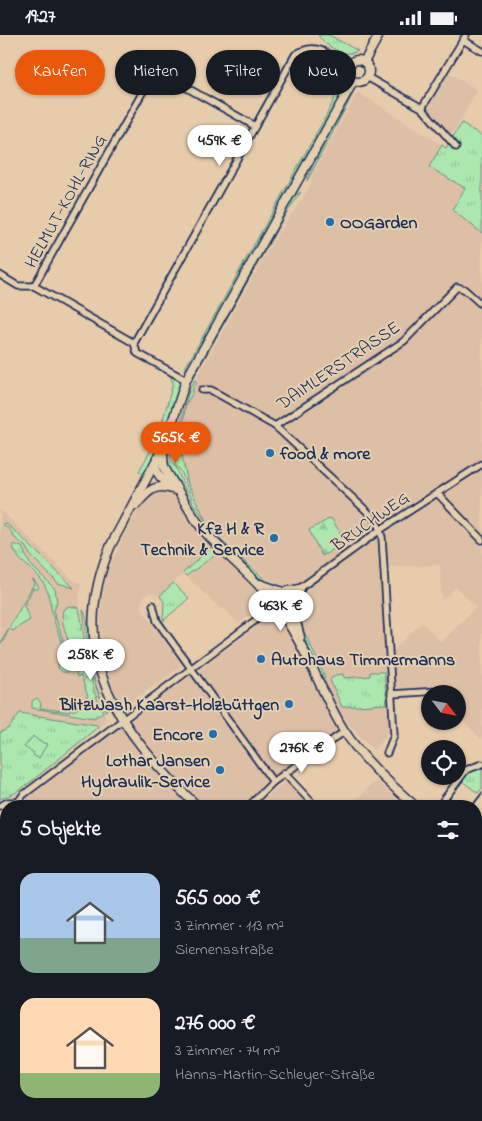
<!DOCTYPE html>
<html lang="de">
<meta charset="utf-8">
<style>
:root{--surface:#171b24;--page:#242831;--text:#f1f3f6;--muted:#9ea1a6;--accent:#ea580c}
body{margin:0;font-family:"Indie Flower",sans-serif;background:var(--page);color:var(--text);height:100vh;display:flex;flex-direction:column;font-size:19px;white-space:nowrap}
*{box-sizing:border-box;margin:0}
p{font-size:16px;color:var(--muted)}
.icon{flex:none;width:28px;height:28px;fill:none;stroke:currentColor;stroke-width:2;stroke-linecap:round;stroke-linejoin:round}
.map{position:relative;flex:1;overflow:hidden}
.side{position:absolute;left:0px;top:765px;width:482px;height:321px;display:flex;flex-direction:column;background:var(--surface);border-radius:20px 20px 0 0;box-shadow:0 1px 4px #0004}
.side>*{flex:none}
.guide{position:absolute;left:15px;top:15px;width:452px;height:45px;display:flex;gap:10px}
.needle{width:32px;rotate:122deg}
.controls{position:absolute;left:421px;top:650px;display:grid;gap:10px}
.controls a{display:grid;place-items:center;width:45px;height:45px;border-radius:50%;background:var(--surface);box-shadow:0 1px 4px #0004;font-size:25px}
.price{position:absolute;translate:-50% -42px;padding:0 11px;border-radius:18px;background:#fff;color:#222;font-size:16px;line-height:32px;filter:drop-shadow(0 1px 2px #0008)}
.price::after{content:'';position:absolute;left:50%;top:30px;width:15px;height:11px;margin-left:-8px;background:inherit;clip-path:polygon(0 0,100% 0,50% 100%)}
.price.active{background:var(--accent);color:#fff}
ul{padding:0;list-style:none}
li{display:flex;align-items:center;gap:15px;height:125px;padding:0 20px}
li span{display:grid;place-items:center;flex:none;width:140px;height:100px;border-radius:15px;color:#555}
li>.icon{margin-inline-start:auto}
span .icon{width:60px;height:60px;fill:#fffc;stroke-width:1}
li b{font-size:21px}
h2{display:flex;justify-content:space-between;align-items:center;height:60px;padding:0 20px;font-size:21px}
.tag{padding:0 18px;border-radius:22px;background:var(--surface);box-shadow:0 1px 4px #0004;font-size:18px;line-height:45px}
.tag.active{background:var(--accent);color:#fff}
.status{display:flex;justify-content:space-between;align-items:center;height:35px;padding:0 25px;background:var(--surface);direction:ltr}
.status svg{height:14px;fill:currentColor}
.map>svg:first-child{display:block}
</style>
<div class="status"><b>19:27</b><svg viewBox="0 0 49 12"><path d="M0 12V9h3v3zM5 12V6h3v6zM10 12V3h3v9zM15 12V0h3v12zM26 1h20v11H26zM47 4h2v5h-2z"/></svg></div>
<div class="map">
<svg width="482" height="1086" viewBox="0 0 482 1086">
<defs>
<pattern id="grass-tufts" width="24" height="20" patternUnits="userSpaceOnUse" patternTransform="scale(1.25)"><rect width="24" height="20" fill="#ace8ae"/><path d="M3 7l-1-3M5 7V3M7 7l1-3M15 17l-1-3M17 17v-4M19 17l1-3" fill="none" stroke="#93c798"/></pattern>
<pattern id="forest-firs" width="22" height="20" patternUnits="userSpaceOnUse" patternTransform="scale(1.25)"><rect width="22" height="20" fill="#ace8ae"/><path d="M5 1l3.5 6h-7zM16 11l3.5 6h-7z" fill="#93c798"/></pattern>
<pattern id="garden-furrows" width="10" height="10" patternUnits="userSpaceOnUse" patternTransform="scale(1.25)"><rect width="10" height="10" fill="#ace8ae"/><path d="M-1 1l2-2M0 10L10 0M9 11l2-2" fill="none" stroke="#93c798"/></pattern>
</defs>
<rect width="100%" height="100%" fill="#e7ccac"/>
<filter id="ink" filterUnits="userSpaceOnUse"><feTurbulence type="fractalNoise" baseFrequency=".02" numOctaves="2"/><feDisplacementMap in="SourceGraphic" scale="10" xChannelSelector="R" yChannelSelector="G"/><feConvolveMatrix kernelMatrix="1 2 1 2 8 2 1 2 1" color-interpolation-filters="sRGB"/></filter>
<g filter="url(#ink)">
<g fill="#ddbfa6">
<polygon points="447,37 478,55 451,101 426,73"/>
<polygon points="358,57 442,110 429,132 466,153 453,175 482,198 482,705 462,685 464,681 458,676 458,659 395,661 393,616 422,587 441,607 476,572 456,552 442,566 440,530 381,532 391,692 383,705 373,715 350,690 271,746 246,771 6,771 6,886 3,886 0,881 0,775 5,772 22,766 289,568 278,549 265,543 207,488 188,449 181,416 182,396 185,371 192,359 192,353 197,348 195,345 279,196 297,172 311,149 312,140"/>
<polygon points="156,455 172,457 174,459 211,512 160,561 150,558 145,561 142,566 141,571 144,577 182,631 132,666 128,667 124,665 120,666 110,647 103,621 100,592 102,562 108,536 122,504 145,463"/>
<polygon points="0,474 73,545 81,548 79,573 83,588 87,631 94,655 106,682 102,689 61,724 15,758 0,764"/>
<polygon points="218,518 264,564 262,570 238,589 226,575 221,574 215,569 186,541"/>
<polygon points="294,740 294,743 321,771 258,771 272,757"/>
<polygon points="376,745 389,757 404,771 350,771"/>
<polygon points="482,831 482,896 476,906 476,832"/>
</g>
<g fill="url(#grass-tufts)" stroke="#648c86">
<path d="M318,0H329L358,16C343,23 326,11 318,0Z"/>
<polygon points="340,52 344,54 330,83 188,335 184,335 326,81"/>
<polygon points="350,58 353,59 307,146 308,141"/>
<polygon points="462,88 482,101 482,198 452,175 465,153 429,132 442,110 446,113"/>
<polygon points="301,157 284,182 191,347 190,346 283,178 296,160"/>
<polygon points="170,339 179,344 180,351 159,409 144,439 139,436 158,403 173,348"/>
<polygon points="195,345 197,348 193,353 192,359 185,371 181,416 188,449 207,488 193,468 181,436 171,425 170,419 176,405 189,356"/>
<polygon points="168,426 176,432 191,469 201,484 212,497 270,549 263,546 200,485 166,428"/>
<polygon points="2,489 6,489 15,496 74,553 58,548 31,521 25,511 15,503 11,496"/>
<path d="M13,509L22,512L30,529L55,554L57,566L54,576L55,581L71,629L70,634L68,637H62L58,633C58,627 63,622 63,615C62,604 55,592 53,581C50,571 50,560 45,551C37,533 14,527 13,509Z"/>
<polygon points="211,512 218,518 186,541 183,538"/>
<polygon points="33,544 39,552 37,555 33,553 24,571 30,585 15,594 14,596 9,594 3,607 0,609 35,547 32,545"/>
<polygon points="173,548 189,563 163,586 164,567 160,561"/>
<path d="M69,571L79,573C87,610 85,641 103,677L94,683L32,673V666L37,663L41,668L40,673L70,677L71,673L73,676L86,669L84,664L88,662L81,641L77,642C75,637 78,632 76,626C72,614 59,587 63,575Z"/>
<polygon points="295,574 300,578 303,594 325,642 323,645 300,593"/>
<path d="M83,575C89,582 91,624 93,637C95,651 101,663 107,675L105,676L92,642Z"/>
<polygon points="370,637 384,637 387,669 342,672 330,645 335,640 343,639 344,643 370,641"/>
<polygon points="20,678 97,690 98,692 33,745 15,758 0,764 0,698 9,693"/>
<polygon points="482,732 482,753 478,758 462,746 470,737"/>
<polygon points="476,919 482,924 482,1072 476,1071"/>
<polygon points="0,1037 6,1038 6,1065 0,1064"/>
<polygon points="39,1080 134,1080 126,1086 44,1086"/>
</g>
<polygon fill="url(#forest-firs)" stroke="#648c86" points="331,483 346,507 322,521 309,495"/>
<polygon fill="url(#garden-furrows)" stroke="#648c86" points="142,1080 194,1080 209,1083 206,1086 134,1086"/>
<polygon fill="#ace8ae" stroke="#648c86" points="33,701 40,707 47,709 39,723 34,721 33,717 24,712"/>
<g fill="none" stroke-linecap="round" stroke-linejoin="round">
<polyline stroke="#9dd0fa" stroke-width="5.5" points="476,793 482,785"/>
<defs>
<g id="street">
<polyline points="463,5 482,16"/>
<polyline points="367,42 422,73 456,112"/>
<polyline points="422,73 466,0"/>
<polyline points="0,240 18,251 34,251 134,308"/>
<polyline points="34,251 155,35 255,91"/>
<path d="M134,308L295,20C316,5 329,20 348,31"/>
<polyline points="134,308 137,318 186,345"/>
<polyline points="202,355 211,355 275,391 371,480 378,490 382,502 394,700 387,718"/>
<polyline points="275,391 404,306 457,252 464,254 482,270"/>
<polyline points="437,458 482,505"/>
<polyline points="153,570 157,586 273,747"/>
<polyline points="391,659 439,656"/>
<polyline points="284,738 315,771"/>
<polyline points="18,767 23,760 245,593 380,495 482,429"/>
<polyline points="0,771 8,767 18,767"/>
<polyline points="249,771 273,747 345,696"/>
<polyline points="439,771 466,735 482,729"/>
<polyline points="476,915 482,920"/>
<polyline points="482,994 482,995"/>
</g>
<g id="secondary">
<circle cx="358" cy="36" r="11"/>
<polyline points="364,27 379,0"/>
<path d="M163,416C163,421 163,426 164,431C167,439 173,446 177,454C186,469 194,485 206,498C231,526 262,548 283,580C308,616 321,657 343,694C362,724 389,748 415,771"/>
<path d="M156,427C154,440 164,445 173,453"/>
<path d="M136,470C148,456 155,447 175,455"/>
<polyline points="260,549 283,557 300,554"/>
<path d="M300,554C289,573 295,582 300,602"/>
<path d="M197,771C119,696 63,621 111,510L165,409L186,345L353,47"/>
<polyline points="476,804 482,801"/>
<polyline points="476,821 482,814"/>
</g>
<g id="highway">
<polyline points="0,1013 6,1014"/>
<polyline points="0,1027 6,1028"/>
<polyline points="318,1080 336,1086"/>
<polyline points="347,1080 394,1086"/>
<polyline points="450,1080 482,1085"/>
<polyline points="276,1086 279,1080"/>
</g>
</defs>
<use href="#street" stroke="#1b2f5e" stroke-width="9"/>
<use href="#secondary" stroke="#1b2f5e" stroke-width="11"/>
<use href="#highway" stroke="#1b2f5e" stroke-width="14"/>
<use href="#street" stroke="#e4cfae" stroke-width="5.5"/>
<use href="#secondary" stroke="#e4cfae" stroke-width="8"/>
<use href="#highway" stroke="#e4cfae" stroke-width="10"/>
<g stroke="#1b2f5e" stroke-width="2">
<polyline points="472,771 482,758"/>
<polyline points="231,1086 235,1080"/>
</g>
</g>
</g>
<g fill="#1f6fb2" stroke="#e4cfae" stroke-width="2">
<circle cx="330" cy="187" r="5"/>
<circle cx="270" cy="418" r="5"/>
<circle cx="274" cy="503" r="5"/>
<circle cx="261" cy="624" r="5"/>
<circle cx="289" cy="669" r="5"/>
<circle cx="213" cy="699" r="5"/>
<circle cx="220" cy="735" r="5"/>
</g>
<g text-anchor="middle" stroke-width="4" stroke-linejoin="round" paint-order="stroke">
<g font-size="18" fill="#1b2f5e" stroke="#e4cfae">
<text transform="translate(65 166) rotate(-61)" y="6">HELMUT-KOHL-RING</text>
<text transform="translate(338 330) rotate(-34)" y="6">DAIMLERSTRASSE</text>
<text transform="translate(370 486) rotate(-35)" y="6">BRUCHWEG</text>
</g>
<g font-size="18" font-weight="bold" fill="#1b2f5e" stroke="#e4cfae" text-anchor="end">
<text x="340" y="193" text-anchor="start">OOGarden</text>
<text x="280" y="424" text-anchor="start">food &amp; more</text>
<text x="264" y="499">Kfz H &amp; R<tspan x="264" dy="21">Technik &amp; Service</tspan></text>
<text x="271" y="630" text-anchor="start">Autohaus Timmermanns</text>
<text x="279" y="675">BlitzWash Kaarst-Holzbüttgen</text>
<text x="203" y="705">Encore</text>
<text x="210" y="731">Lothar Jansen<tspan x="210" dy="21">Hydraulik-Service</tspan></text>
</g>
</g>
</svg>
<div class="controls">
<a><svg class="needle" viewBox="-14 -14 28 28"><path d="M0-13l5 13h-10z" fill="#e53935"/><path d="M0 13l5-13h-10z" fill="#9ea1a6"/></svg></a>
<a><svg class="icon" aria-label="locate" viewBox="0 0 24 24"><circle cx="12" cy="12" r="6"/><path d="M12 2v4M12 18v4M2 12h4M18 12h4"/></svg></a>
</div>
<b class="price" style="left:220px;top:132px">459K €</b>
<b class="price active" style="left:176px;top:429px">565K €</b>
<b class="price" style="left:281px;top:597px">463K €</b>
<b class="price" style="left:91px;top:646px">258K €</b>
<b class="price" style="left:302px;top:739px">276K €</b>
<div class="guide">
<a class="tag active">Kaufen</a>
<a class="tag">Mieten</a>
<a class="tag">Filter</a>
<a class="tag">Neu</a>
</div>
<section class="side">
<h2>5 Objekte<svg class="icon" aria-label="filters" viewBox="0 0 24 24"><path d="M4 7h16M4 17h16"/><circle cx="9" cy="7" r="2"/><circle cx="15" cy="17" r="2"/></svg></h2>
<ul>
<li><span style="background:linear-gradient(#a9c7e8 65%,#7fa58c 0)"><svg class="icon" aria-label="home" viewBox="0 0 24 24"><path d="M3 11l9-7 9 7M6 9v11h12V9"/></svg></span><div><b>565 000 €</b><p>3 Zimmer · 113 m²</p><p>Siemensstraße</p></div></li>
<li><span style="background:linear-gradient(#ffd9b3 75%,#8fb573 0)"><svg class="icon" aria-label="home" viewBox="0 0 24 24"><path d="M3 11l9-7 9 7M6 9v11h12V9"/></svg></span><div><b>276 000 €</b><p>3 Zimmer · 74 m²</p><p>Hanns-Martin-Schleyer-Straße</p></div></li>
</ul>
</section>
</div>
